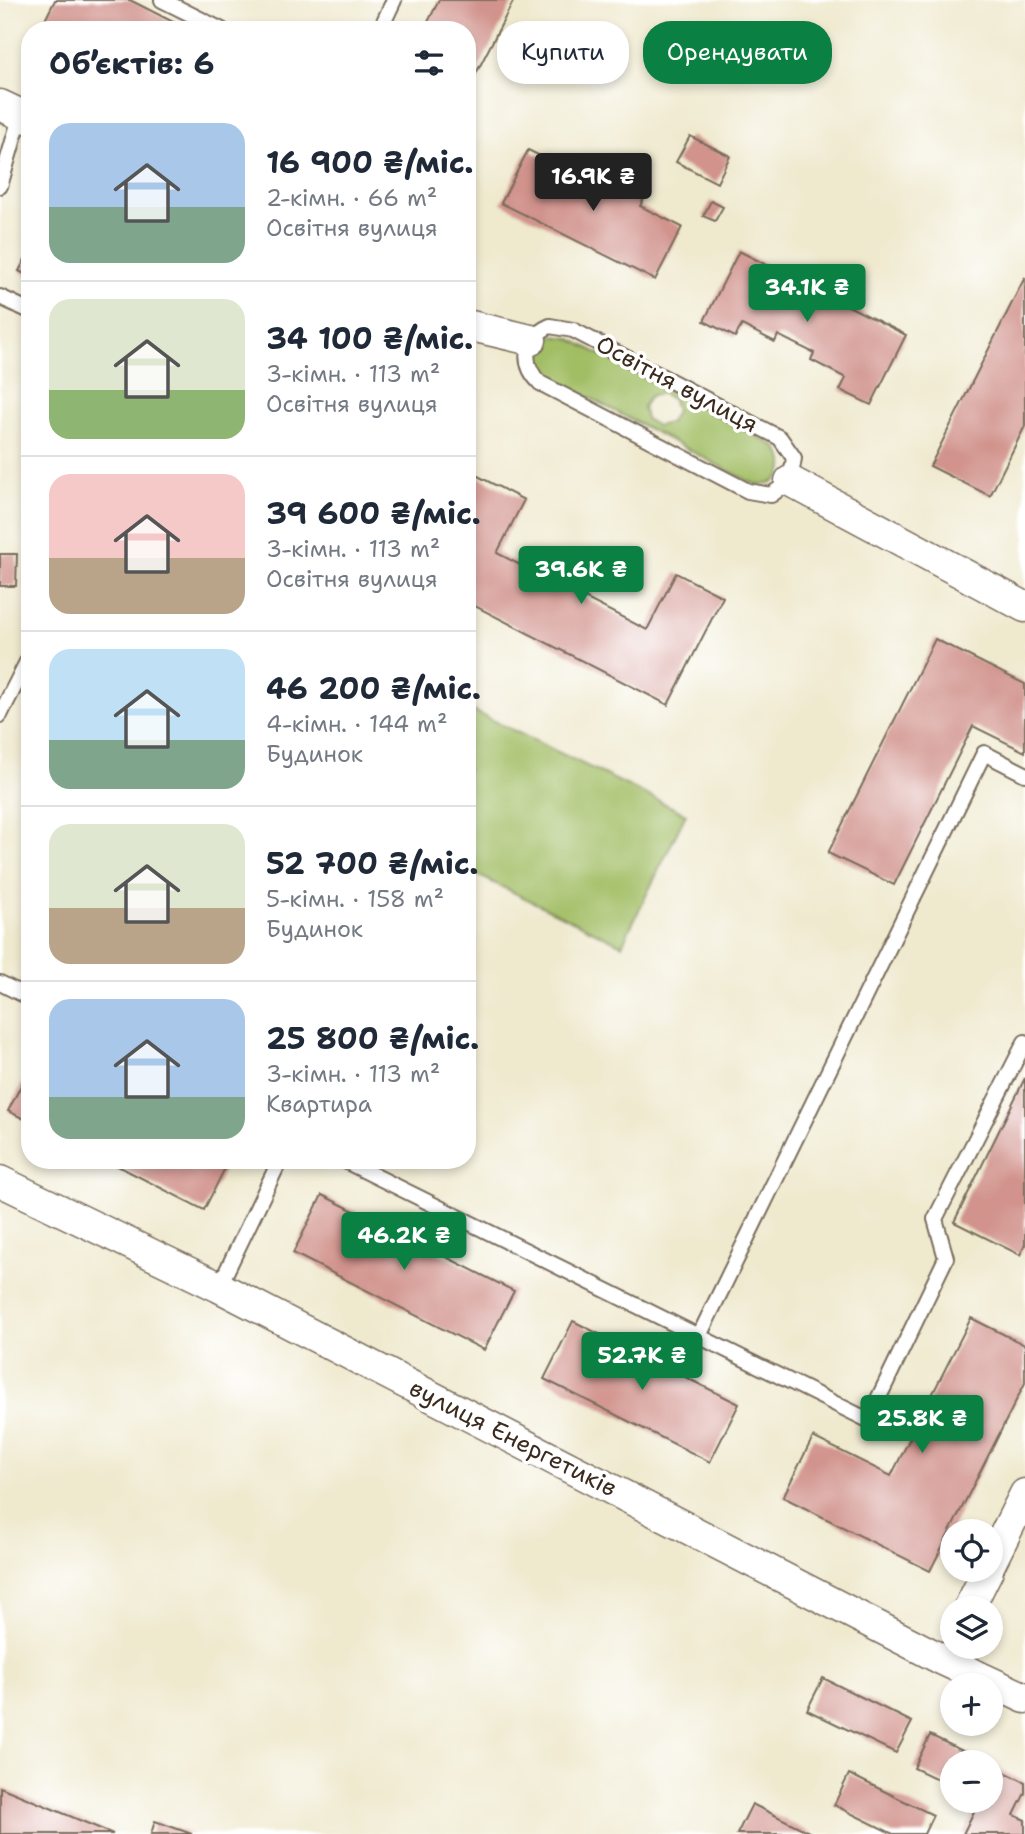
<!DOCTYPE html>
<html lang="uk">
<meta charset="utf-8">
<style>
:root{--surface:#fff;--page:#f2f2f3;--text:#1f2937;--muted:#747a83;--line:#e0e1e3;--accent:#0b8043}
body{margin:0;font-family:"Shantell Sans",sans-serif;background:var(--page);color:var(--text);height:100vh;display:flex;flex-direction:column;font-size:26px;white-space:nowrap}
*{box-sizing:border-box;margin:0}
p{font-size:23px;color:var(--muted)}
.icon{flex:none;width:38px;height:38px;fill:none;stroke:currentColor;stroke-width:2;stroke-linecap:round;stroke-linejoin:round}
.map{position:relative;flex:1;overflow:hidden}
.sheet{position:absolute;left:21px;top:21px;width:455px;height:1148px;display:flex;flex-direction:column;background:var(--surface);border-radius:28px;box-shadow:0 4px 10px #0003}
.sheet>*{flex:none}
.banner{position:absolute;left:497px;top:21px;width:422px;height:63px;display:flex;gap:14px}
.controls{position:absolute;left:940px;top:1519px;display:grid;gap:14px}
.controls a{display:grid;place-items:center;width:63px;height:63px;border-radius:50%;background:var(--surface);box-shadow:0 4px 10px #0003;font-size:35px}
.price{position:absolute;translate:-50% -60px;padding:0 16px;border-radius:7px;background:var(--accent);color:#fff;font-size:23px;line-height:46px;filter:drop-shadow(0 2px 4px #0008)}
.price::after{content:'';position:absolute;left:50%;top:42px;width:21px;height:16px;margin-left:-10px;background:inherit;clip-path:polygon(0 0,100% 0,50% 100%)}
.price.active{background:#222;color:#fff}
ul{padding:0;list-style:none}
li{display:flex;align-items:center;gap:21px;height:175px;padding:0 28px}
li+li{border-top:2px solid var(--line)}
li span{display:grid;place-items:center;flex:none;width:196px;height:140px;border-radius:21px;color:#555}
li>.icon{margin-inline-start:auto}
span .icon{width:84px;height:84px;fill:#fffc;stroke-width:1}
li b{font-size:30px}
h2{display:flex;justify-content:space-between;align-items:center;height:84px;padding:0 28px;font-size:30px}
.chip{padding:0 24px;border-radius:28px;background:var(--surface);box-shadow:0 4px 10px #0003;font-size:24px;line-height:63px}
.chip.active{background:var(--accent);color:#fff}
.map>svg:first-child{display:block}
</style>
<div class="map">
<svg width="1025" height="1834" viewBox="0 0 1025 1834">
<rect width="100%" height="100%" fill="#fff"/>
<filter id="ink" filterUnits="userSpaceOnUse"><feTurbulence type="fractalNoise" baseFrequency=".0143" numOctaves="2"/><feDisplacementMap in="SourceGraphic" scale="14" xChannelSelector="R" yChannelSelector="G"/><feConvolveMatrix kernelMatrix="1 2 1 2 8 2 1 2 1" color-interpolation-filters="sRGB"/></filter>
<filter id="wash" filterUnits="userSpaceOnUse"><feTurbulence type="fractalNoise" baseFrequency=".00686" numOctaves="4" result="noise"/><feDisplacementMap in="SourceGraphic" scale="28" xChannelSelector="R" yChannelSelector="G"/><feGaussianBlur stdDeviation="1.57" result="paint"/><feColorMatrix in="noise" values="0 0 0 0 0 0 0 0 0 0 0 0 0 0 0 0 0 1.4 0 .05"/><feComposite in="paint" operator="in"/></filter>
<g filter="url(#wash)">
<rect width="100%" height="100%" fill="#efe9ce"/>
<g fill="#a2be65" stroke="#6e7442" stroke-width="2" fill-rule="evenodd">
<path d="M553,336L569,338L775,446C794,466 778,491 752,483L546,375L540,369L536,353L545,339ZM662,393L673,400L676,412L669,423L657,426L646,419L643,407L650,396Z"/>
<polygon points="467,708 686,814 622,945 467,870"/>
</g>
<g id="blocks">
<g fill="#d1938c">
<polygon points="55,0 130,0 189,30 49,30 42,26"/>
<polygon points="439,0 514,0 467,91 467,30 424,30"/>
<polygon points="690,136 730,156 717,183 676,162"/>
<polygon points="528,150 575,173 580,163 645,196 640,206 682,227 655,280 501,203"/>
<polygon points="711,201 723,207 715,221 703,216"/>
<polygon points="30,250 30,277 19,271"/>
<polygon points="739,251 906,335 871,405 840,390 846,378 811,360 814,353 778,335 775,342 742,325 735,337 704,321"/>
<polygon points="1025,277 1025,426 990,496 930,466"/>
<polygon points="474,474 524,500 497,553 647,630 676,573 723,597 668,705 467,602 467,487"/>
<polygon points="0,554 17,554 16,586 0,586"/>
<polygon points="935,639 1025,684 1025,752 973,726 894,885 828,853"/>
<polygon points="30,1068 30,1122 8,1111"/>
<polygon points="1025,1078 1025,1245 1020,1255 954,1222"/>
<polygon points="106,1160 229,1160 204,1210"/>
<polygon points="322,1195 514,1291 484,1350 293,1253"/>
<polygon points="971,1318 1025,1345 1025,1383 930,1571 783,1497 813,1437 891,1476"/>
<polygon points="573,1321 739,1404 710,1462 544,1379"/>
<polygon points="823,1678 912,1722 896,1753 807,1710"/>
<polygon points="930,1735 985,1762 952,1762 952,1786 914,1768"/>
<polygon points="990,1765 1025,1782 1025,1793 1014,1815 1025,1820 1025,1834 963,1834 979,1801 990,1801"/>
<polygon points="849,1774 933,1815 924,1834 893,1834 834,1805"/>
<polygon points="0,1787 113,1834 0,1834"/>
<polygon points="752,1804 813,1834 737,1834"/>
<polygon points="155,1821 192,1834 151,1834"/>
</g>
</g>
</g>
<g filter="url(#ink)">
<use href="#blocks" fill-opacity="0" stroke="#7a6d5c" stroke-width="2"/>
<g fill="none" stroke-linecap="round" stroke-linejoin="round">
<defs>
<g id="lane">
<polyline points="162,0 222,30"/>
<polyline points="380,30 394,0"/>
<polyline points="0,186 21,114"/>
<polyline points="0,297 30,311"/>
<path d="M550,326L573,330L780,438L794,458L790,481L771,495L748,491L540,383C520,363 524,338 550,326Z"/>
<polyline points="0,715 30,656"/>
<polyline points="0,983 30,998"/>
<polyline points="343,1160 868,1420 946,1258 935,1219 1025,1042"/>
<polyline points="219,1287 280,1160"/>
<polyline points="699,1336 984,753 1025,774"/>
</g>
<g id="street">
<polyline points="0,105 30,119"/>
<polyline points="467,325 531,340"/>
<polyline points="790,481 1025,607"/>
<polyline points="0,1181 219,1287 943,1660 1025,1698"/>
<polyline points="990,1564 1025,1494"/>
<polyline points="969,1608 988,1570"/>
</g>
</defs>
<use href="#lane" stroke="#7a6d5c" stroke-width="18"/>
<use href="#street" stroke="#7a6d5c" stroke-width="33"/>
<use href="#lane" stroke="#fff" stroke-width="14"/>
<use href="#street" stroke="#fff" stroke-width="30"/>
</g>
</g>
<g text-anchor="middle" stroke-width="7" stroke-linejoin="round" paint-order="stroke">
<g font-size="24" fill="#3b2a1e" stroke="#fff">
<text transform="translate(677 384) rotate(28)" y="8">Освітня вулиця</text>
<text transform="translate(513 1438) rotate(27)" y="8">вулиця Енергетиків</text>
</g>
</g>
</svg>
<div class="controls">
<a><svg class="icon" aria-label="locate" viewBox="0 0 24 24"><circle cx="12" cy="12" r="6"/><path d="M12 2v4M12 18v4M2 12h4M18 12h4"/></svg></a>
<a><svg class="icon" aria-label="layers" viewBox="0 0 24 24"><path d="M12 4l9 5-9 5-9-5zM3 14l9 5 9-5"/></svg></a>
<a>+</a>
<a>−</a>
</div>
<b class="price active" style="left:593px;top:213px">16.9K ₴</b>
<b class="price" style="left:807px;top:324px">34.1K ₴</b>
<b class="price" style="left:581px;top:606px">39.6K ₴</b>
<b class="price" style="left:404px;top:1272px">46.2K ₴</b>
<b class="price" style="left:642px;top:1392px">52.7K ₴</b>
<b class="price" style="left:922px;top:1455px">25.8K ₴</b>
<div class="banner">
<a class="chip">Купити</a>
<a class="chip active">Орендувати</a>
</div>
<section class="sheet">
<h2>Об’єктів: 6<svg class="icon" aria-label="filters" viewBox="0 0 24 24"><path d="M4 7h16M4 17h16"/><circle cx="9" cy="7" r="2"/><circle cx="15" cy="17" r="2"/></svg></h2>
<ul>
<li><span style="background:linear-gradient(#a9c7e8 60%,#7fa58c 0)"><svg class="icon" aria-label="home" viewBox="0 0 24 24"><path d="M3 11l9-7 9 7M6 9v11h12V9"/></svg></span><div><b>16 900 ₴/міс.</b><p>2-кімн. · 66 m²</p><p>Освітня вулиця</p></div></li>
<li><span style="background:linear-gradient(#dfe7d0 65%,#8fb573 0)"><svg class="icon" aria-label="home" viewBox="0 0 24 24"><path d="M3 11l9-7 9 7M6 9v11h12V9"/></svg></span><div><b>34 100 ₴/міс.</b><p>3-кімн. · 113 m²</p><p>Освітня вулиця</p></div></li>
<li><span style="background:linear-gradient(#f6c9c9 60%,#b9a48a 0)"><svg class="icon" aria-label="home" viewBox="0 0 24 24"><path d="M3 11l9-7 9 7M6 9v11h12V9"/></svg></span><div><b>39 600 ₴/міс.</b><p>3-кімн. · 113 m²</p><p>Освітня вулиця</p></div></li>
<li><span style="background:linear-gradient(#bfe0f5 65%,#7fa58c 0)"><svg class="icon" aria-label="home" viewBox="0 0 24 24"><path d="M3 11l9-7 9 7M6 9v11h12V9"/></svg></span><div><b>46 200 ₴/міс.</b><p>4-кімн. · 144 m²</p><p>Будинок</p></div></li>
<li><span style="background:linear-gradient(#dfe7d0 60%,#b9a48a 0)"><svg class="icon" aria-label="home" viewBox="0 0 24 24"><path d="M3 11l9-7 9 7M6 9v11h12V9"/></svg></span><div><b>52 700 ₴/міс.</b><p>5-кімн. · 158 m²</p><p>Будинок</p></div></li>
<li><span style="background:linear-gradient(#a9c7e8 70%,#7fa58c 0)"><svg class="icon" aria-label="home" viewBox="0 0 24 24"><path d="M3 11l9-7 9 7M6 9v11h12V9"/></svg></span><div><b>25 800 ₴/міс.</b><p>3-кімн. · 113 m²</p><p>Квартира</p></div></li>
</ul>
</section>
</div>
